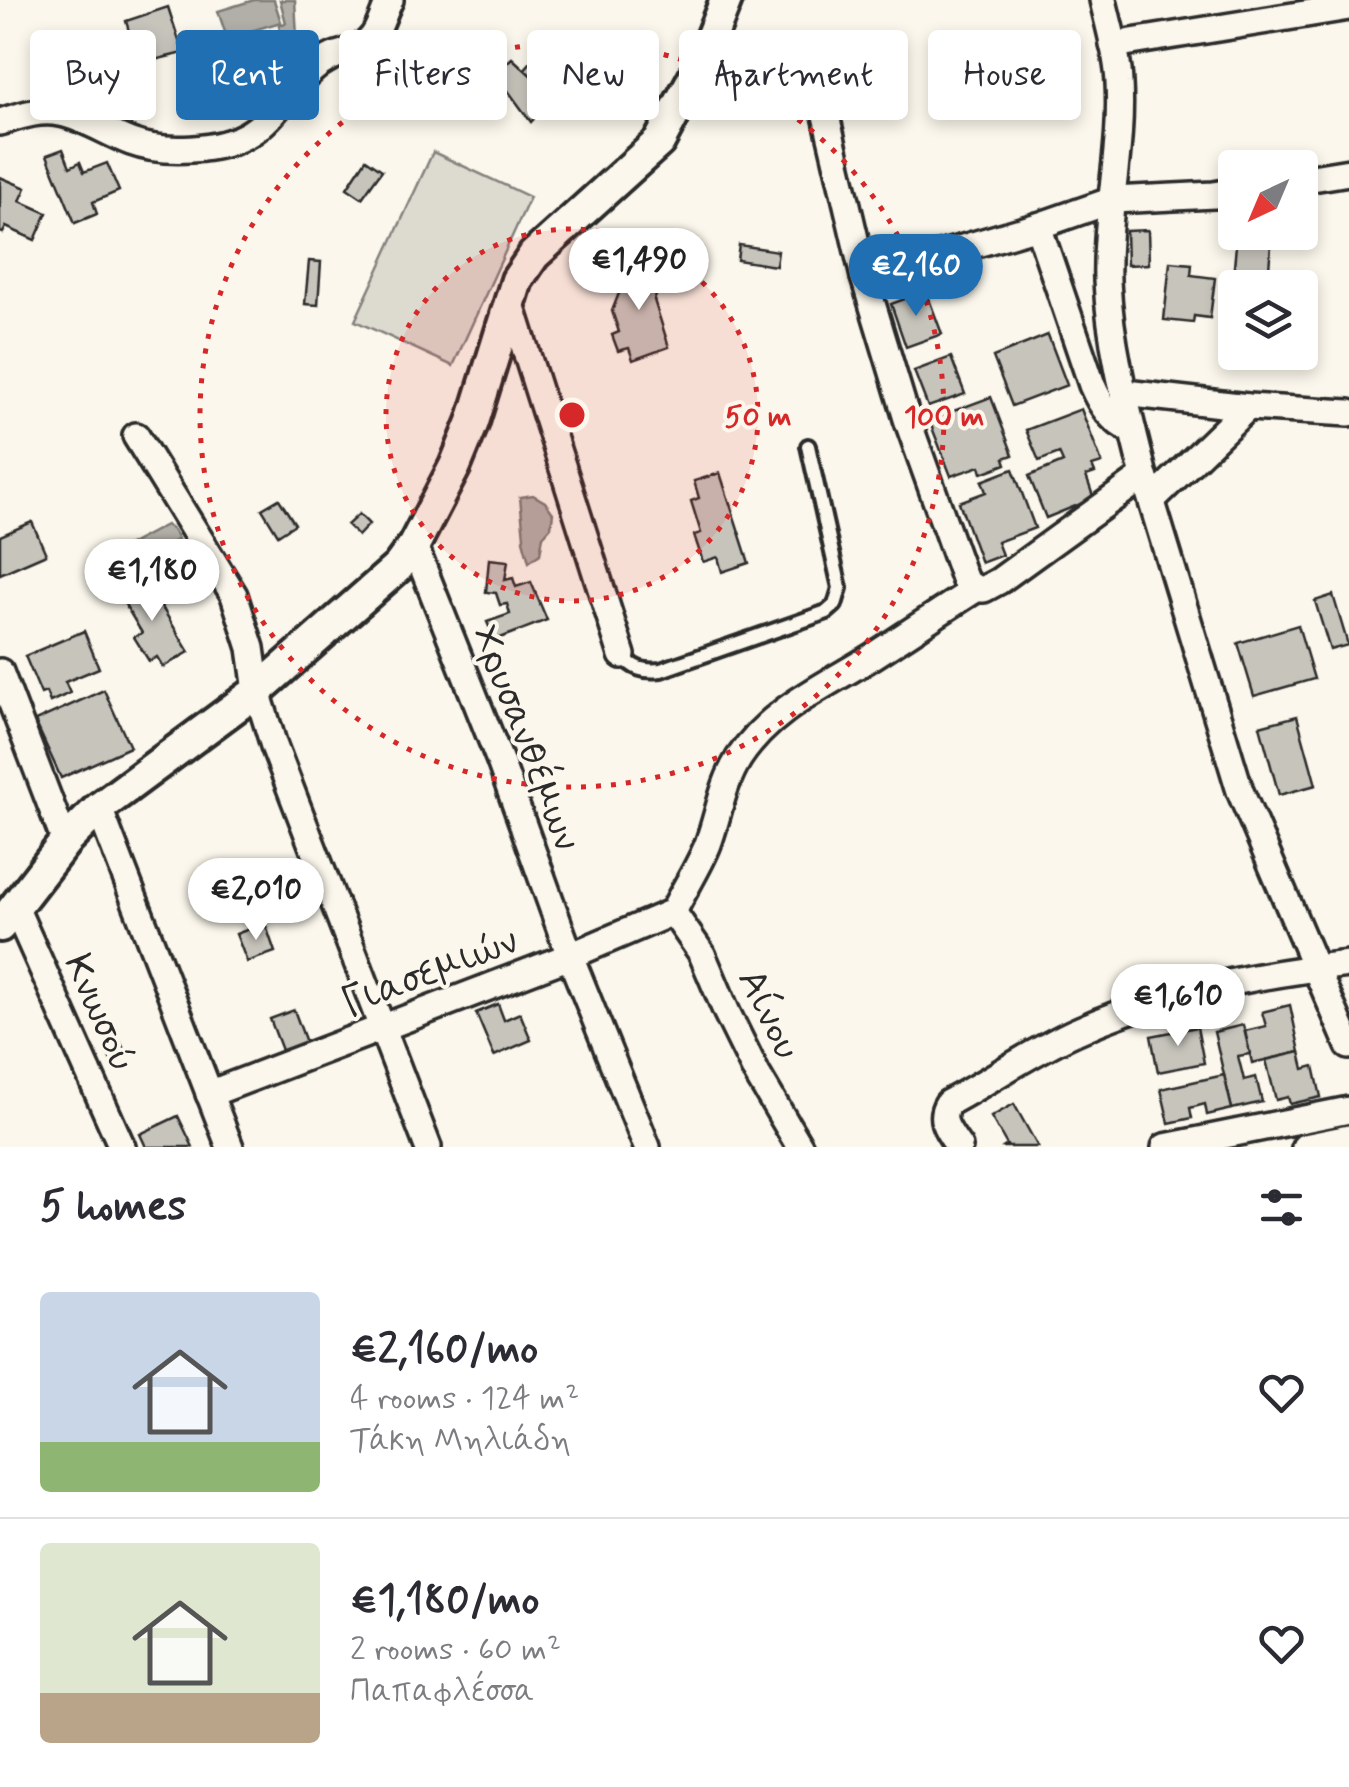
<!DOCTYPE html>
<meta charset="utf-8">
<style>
:root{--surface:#fff;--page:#f7f7f7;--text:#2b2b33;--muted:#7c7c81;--line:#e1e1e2;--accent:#1f6fb2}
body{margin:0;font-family:Mynerve,sans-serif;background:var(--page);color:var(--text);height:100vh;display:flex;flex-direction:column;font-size:38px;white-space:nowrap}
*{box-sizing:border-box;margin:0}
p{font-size:32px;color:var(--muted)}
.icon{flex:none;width:55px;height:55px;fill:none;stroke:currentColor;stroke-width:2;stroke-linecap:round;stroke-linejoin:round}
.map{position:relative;height:1147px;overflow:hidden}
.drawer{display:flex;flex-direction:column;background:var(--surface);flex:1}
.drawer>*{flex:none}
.hud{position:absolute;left:30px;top:30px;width:1290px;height:90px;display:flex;gap:20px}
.needle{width:65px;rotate:224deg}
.fabs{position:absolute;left:1218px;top:150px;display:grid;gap:20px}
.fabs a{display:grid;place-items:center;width:100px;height:100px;border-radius:10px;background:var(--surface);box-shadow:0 5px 15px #0003;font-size:50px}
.price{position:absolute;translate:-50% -85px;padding:0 22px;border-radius:35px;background:#fff;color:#222;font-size:32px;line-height:65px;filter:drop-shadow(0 2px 5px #0008)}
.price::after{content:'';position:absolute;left:50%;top:60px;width:30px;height:22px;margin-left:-15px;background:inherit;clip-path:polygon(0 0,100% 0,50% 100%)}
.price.selected{background:var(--accent);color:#fff}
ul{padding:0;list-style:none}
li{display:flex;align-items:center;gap:30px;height:250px;padding:0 40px}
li+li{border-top:2px solid var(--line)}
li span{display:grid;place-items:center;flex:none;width:280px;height:200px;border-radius:10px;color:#555}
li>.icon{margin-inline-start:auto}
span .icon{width:120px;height:120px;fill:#fffc;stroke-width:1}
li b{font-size:42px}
h2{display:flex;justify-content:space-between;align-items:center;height:120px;padding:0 40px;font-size:42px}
.tag{padding:0 35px;border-radius:10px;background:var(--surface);box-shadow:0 5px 15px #0003;font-size:35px;line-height:90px}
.tag.selected{background:var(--accent);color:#fff}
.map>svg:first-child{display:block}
</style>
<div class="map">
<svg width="1349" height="1147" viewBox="0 0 1349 1147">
<rect width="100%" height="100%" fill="#fbf7ec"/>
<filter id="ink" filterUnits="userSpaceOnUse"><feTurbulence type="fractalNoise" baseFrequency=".01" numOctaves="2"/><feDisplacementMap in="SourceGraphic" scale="20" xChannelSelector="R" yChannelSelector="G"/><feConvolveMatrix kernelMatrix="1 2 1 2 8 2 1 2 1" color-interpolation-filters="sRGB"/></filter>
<g filter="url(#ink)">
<polygon fill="#dddad0" stroke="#84827e" stroke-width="2.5" points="433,152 530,197 453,366 355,321"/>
<g fill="#b1afa7" stroke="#7b7a75" stroke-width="2.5">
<polygon points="254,0 274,0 281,22 227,38 218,11"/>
<polygon points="280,0 295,0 297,38 281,39 279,25 286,23"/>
<polygon points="533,495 545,502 553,513 551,527 543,536 540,554 529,562 523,540 524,537 520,497"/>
<polygon points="166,525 173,530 178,539 119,575 114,567 118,564 125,547"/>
</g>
<g fill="#c7c4bc" stroke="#2b2b2b" stroke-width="2.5">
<polygon points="168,7 183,53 150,61 153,73 74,89 69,70 76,66 75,37 106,37 106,43 116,44 131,38 126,21"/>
<polygon points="551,39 576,62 549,92 524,70"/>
<polygon points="512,58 549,92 541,102 545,107 531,122 495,73"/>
<polygon points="63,149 70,167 80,162 84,172 107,163 119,191 93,202 97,214 75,223 47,155"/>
<polygon points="366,159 382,170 362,198 347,188"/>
<polygon points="0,177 26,188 20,201 47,213 35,240 6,227 3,233 0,232"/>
<polygon points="1227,217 1235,218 1235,232 1272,232 1268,281 1233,278 1236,245 1225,244"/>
<polygon points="1148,230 1149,264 1127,265 1126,231"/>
<polygon points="739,245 778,251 776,266 737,260"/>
<polygon points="637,260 665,277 654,300 669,347 633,360 629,348 618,351 612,335 619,332 612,311 623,283"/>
<polygon points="309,261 321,262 318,305 305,304"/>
<polygon points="1170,262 1192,264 1191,275 1215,278 1210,318 1194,316 1193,323 1164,320"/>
<polygon points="1261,281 1306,285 1301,344 1300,288 1261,288"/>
<polygon points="926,291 942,334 906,347 891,304"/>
<polygon points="1048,335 1067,385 1012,406 993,357"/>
<polygon points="951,357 965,394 928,407 914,371"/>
<polygon points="991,397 1013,455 1004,458 1006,464 982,473 980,466 951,476 929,420"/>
<polygon points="1081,409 1102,463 1092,466 1095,473 1086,476 1093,496 1088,501 1046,518 1029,476 1063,462 1059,453 1039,461 1026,430"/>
<polygon points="1013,469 1035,528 997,542 1002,555 981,563 959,502 986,492 982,481"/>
<polygon points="720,473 749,563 722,572 718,557 703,562 694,535 701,533 691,501 699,498 694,481"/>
<polygon points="279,499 295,524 278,535 262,509"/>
<polygon points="359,514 369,524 358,536 347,525"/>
<polygon points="32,522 46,554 0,574 0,536"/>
<polygon points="489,559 508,561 505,580 513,578 516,587 531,582 547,620 495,640 487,622 510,614 507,604 500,605 496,593 486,592"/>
<polygon points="143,576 189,652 163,667 157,657 149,661 134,637 142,633 117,591"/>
<polygon points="1333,595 1348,645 1330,650 1315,601"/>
<polygon points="1298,625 1314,679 1254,696 1238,643"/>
<polygon points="84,631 99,668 65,682 70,693 50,702 46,692 41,694 25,656"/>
<polygon points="104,690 130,747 61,778 35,721"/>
<polygon points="1297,716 1316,785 1279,795 1260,726"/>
<polygon points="265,923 275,952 247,962 236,934"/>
<polygon points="498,1004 504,1020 520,1013 531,1040 494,1056 476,1013"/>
<polygon points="1290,1005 1300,1052 1252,1063 1245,1031 1266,1026 1262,1012"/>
<polygon points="294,1010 307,1045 283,1053 270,1019"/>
<polygon points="1243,1025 1250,1054 1238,1056 1244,1080 1256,1077 1262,1102 1232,1109 1214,1032"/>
<polygon points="1197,1027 1204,1063 1158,1072 1151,1036"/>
<polygon points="120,1041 126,1054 111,1061 105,1047"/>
<polygon points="1300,1052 1304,1069 1314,1066 1321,1097 1290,1104 1288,1097 1276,1100 1266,1060"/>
<polygon points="1224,1075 1232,1109 1207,1115 1205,1104 1190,1108 1192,1118 1169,1123 1161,1089"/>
<polygon points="1014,1104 1038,1147 1004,1147 1007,1145 991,1117"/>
<polygon points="178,1116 193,1147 146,1147 140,1134"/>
</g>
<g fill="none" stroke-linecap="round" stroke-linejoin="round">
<defs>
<path id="service" d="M622,655C633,669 644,672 661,670L827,612L835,605L840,588L808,446"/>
<g id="minor">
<path d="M1103,0C1109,27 1118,55 1119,83C1123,149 1105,214 1107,281C1110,346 1128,412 1144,476L1240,791L1349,1046"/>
<polyline points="1113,45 1349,7"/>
<polyline points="824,107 864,277 907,419 965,581 976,589"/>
<path d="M0,122C20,116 38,109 60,113C86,118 107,133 131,142C163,154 220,152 250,133C274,118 288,91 309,73C316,66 325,60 334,56C348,51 365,49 374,35C381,25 384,11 390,0"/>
<polyline points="1300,180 1349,172"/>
<path d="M1038,226L1092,385C1101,406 1111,421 1133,431"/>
<polyline points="864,277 1038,226 1113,200 1214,195 1235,191"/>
<polyline points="510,301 622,655"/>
<polyline points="1125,393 1248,407 1349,413"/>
<polyline points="136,436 234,595 251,648 257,691 274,746 428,1147"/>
<polyline points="1153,499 1248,407"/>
<polyline points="414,545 500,761 570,956 647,1147"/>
<polyline points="0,672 65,842"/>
<polyline points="99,808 230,1147"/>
<polyline points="15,907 122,1147"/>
<path d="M673,912C684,889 699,867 708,844C719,814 722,785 739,758C772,708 824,687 873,656C907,634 941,611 976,589H984L999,581L1144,476"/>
<polyline points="673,912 702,954 727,1013 757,1074 800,1147"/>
<polyline points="209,1094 570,956 673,912"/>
<path d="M959,1147C949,1132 937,1120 948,1103C991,1080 1031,1052 1075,1032C1160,993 1257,974 1349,964"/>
<polyline points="1165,1147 1349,1110"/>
<polyline points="1305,1147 1349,1138"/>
</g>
<polyline id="tertiary" points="0,926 65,842 99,808 257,691 398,567 414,545 455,466 473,422 517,280 534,255 659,142 699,68 726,0"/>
</defs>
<use href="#service" stroke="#2b2b2b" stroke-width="20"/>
<use href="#minor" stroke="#2b2b2b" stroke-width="32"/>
<use href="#tertiary" stroke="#2b2b2b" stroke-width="38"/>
<use href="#service" stroke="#fbf7ec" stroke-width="12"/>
<use href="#minor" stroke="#fbf7ec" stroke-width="25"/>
<use href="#tertiary" stroke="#fbf7ec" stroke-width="30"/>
</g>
</g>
<circle cx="572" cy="415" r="186" fill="#d62828" fill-opacity=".12"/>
<g fill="none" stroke="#d62828" stroke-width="5" stroke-dasharray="5 10">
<circle cx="572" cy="415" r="186"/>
<circle cx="572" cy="415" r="372"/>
</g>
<g text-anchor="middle" stroke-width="8" stroke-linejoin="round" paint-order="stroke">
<g font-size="40" fill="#2b2b2b" stroke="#fbf7ec">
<text transform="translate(528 737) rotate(69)" y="14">Χρυσανθέμων</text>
<text transform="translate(429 970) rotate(-21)" y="14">Γιασεμιών</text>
<text transform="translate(102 1012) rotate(66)" y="14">Κνωσού</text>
<text transform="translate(771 1013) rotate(64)" y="14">Αίνου</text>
</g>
</g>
<circle cx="572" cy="415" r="15" fill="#d62828" stroke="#fbf7ec" stroke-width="5"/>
<g font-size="30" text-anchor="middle" font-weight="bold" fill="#d62828" stroke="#fbf7ec" stroke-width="8" stroke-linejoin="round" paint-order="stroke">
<text x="758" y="426">50 m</text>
<text x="944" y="426">100 m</text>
</g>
</svg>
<div class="fabs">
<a><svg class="needle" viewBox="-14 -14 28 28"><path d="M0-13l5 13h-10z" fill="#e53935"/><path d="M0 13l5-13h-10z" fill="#7c7c81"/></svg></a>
<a><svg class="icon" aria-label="layers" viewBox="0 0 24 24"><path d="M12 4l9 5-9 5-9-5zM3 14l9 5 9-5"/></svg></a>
</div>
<b class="price" style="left:639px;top:313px">€1,490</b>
<b class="price selected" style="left:916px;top:319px">€2,160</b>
<b class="price" style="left:152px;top:624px">€1,180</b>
<b class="price" style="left:256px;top:943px">€2,010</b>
<b class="price" style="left:1178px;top:1049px">€1,610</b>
<div class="hud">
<a class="tag">Buy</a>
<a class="tag selected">Rent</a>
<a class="tag">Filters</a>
<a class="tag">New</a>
<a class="tag">Apartment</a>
<a class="tag">House</a>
</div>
</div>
<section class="drawer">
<h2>5 homes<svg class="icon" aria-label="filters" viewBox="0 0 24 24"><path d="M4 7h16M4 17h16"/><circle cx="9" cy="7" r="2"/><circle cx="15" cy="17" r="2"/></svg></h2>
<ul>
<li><span style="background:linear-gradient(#c9d6e8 75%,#8fb573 0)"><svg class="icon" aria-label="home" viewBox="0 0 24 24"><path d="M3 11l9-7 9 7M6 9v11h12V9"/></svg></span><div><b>€2,160/mo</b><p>4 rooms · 124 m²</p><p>Τάκη Μηλιάδη</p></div><svg class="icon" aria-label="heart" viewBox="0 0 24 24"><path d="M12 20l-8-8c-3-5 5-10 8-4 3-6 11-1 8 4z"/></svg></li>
<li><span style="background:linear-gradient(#dfe7d0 75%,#b9a48a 0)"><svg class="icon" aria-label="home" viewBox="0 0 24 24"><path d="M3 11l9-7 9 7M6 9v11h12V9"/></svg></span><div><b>€1,180/mo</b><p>2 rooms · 60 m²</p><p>Παπαφλέσσα</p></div><svg class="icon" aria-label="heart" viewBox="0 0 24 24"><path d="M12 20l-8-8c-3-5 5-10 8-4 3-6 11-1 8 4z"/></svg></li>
</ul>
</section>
